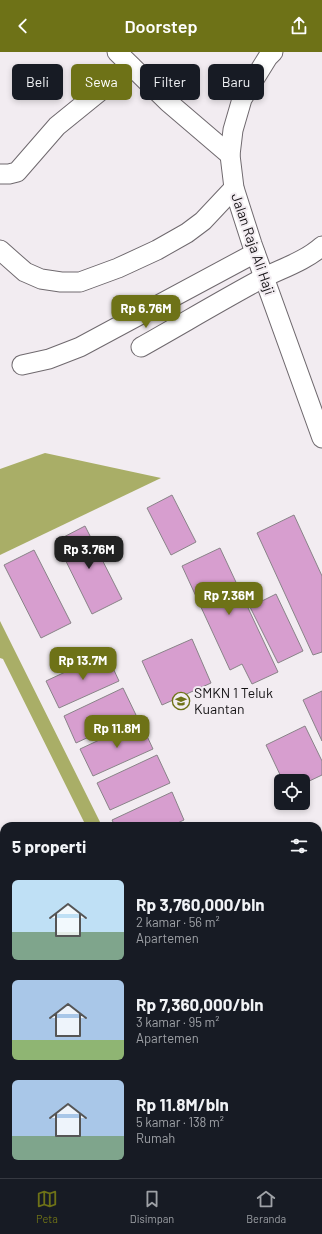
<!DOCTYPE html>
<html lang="id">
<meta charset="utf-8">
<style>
:root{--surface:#171b24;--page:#242831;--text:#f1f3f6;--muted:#9ea1a6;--line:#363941;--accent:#6e7217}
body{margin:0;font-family:Barlow,sans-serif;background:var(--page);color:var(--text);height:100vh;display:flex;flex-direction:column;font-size:15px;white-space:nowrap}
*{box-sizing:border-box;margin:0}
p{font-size:13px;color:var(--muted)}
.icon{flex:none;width:22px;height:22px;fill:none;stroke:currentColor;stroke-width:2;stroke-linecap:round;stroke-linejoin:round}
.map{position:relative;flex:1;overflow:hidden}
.panel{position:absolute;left:0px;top:770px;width:322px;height:356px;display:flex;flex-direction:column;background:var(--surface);border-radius:12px 12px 0 0;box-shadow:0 2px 6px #0003}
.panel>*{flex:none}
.top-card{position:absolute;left:12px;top:12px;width:298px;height:36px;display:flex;gap:8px}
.buttons{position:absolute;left:274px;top:722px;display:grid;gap:8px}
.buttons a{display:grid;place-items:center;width:36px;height:36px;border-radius:6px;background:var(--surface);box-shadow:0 2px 6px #0003;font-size:20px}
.price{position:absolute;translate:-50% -34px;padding:0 9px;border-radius:8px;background:var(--accent);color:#fff;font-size:13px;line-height:26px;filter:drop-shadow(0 1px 2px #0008)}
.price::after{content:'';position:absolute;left:50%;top:24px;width:12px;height:9px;margin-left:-6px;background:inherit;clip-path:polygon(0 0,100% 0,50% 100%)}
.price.current{background:#222;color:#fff}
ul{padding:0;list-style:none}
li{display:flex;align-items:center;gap:12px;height:100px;padding:0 12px}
li span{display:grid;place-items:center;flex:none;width:112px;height:80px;border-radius:6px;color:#555}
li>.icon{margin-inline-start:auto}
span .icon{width:48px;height:48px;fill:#fffc;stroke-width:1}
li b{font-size:17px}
h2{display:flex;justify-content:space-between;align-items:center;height:48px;padding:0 12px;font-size:17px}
.tag{padding:0 14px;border-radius:6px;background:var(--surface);box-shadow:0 2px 6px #0003;font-size:14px;line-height:36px}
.tag.current{background:var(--accent);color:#fff}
header{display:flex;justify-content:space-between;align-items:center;height:52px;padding:0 12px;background:var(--accent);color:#fff;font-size:18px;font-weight:600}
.menu{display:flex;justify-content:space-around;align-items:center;height:56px;border-top:1px solid var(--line);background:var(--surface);font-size:11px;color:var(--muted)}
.menu a{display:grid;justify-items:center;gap:2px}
.menu .current{color:var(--accent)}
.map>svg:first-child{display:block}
</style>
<header><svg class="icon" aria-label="back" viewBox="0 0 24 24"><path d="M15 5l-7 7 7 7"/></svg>Doorstep<svg class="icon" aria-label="share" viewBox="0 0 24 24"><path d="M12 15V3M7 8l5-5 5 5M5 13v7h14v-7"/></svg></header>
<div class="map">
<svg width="322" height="1126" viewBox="0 0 322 1126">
<rect width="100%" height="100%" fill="#f2ecf1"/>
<polygon fill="#cdd19e" points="0,1102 4,1102 4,1122 24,1122 18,1126 0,1126"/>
<g fill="#a9ae67">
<polygon points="45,401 161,426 0,503 0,417"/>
<polygon points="0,569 102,774 86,774 3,607 0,606"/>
</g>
<g fill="#d79ecf" stroke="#898388">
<polygon points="172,443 196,490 171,503 147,456"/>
<polygon points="294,463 322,524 322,600 313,603 257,481"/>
<polygon points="85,474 122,547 92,562 56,489"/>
<polygon points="220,496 278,620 252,632 242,612 230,618 182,514"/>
<polygon points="34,498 71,571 41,586 4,513"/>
<polygon points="276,542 303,599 278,611 250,555"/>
<polygon points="192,587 211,631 162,653 142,609"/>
<polygon points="106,601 119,629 59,656 46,629"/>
<polygon points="123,636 136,663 76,691 64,664"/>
<polygon points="322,639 322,689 303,648"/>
<polygon points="140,669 153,697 93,724 80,697"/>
<polygon points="305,674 322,709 322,723 303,732 303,729 283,729 266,693"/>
<polygon points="157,703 170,731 110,758 97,731"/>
<polygon points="172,740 184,768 171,774 115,774 112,768"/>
<polygon points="322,785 322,820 318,821 318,787"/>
</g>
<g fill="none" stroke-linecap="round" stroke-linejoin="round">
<defs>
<g id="minor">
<polyline points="117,0 168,50 230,103"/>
<polyline points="273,0 268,5 242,47 233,78 230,103 234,136 252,192 322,386"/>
<polyline points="0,122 9,122 17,120 57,74 131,14"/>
<polyline points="0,198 25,220 41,227 61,230 80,230 118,216 157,198 187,181 203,169 234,136"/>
<path d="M141,295C182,272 222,248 263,226C283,216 305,209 322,194"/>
<polyline points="22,313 49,307 80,295 255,201"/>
<polyline points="102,1122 103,1126"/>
<polyline points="120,1122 122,1126"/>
<polyline points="43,1126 48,1122"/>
</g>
<g id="highway">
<polyline points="318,934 322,933"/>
<polyline points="0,968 4,968"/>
<polyline points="0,987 4,987"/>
</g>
</defs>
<use href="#minor" stroke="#6f696e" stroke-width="21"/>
<use href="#highway" stroke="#6f696e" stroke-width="24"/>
<use href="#minor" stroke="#fff" stroke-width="19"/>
<use href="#highway" stroke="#fff" stroke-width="22"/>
</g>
<defs>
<symbol id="school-ring" viewBox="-11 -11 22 22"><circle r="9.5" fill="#f2ecf1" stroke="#6e7217" stroke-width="1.5"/><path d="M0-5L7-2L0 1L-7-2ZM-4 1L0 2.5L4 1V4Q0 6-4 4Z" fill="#6e7217"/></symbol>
</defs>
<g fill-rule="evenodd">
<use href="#school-ring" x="171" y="639" width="20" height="20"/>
</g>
<g text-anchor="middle" stroke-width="4" stroke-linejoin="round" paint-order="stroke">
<g font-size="14" fill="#141214" stroke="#f2ecf1">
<text transform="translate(253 192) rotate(71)" y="5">Jalan Raja Ali Haji</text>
</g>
<g font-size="14" fill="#141214" stroke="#f2ecf1" text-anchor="start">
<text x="194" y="646">SMKN 1 Teluk<tspan x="194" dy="16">Kuantan</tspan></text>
</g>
</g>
</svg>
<div class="buttons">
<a><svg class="icon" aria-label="locate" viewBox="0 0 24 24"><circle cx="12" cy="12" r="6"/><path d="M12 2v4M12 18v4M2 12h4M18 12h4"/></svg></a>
</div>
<b class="price" style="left:146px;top:277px">Rp 6.76M</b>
<b class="price current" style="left:89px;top:518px">Rp 3.76M</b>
<b class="price" style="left:229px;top:564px">Rp 7.36M</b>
<b class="price" style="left:83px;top:629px">Rp 13.7M</b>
<b class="price" style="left:117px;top:697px">Rp 11.8M</b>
<div class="top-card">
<a class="tag">Beli</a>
<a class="tag current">Sewa</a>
<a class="tag">Filter</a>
<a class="tag">Baru</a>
</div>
<section class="panel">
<h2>5 properti<svg class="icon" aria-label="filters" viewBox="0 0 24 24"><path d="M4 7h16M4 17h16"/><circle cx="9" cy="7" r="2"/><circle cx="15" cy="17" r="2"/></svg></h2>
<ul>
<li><span style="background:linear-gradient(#bfe0f5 65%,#7fa58c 0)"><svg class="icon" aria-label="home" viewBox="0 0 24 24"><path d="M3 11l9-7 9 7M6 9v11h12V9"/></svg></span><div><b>Rp 3,760,000/bln</b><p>2 kamar · 56 m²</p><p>Apartemen</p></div></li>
<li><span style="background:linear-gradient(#a9c7e8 75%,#8fb573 0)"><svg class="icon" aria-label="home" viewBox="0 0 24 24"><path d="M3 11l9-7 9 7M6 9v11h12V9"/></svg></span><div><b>Rp 7,360,000/bln</b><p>3 kamar · 95 m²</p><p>Apartemen</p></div></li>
<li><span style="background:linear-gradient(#a9c7e8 70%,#7fa58c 0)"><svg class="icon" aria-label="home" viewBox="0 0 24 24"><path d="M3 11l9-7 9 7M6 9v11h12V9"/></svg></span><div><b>Rp 11.8M/bln</b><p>5 kamar · 138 m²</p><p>Rumah</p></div></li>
</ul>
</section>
</div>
<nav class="menu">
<a class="current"><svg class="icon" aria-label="map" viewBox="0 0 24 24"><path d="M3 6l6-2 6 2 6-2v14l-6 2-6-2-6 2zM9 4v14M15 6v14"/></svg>Peta</a>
<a><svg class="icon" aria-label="saved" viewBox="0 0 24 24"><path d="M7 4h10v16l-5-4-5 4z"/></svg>Disimpan</a>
<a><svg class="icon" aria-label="home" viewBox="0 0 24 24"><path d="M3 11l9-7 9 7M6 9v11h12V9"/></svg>Beranda</a>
</nav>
